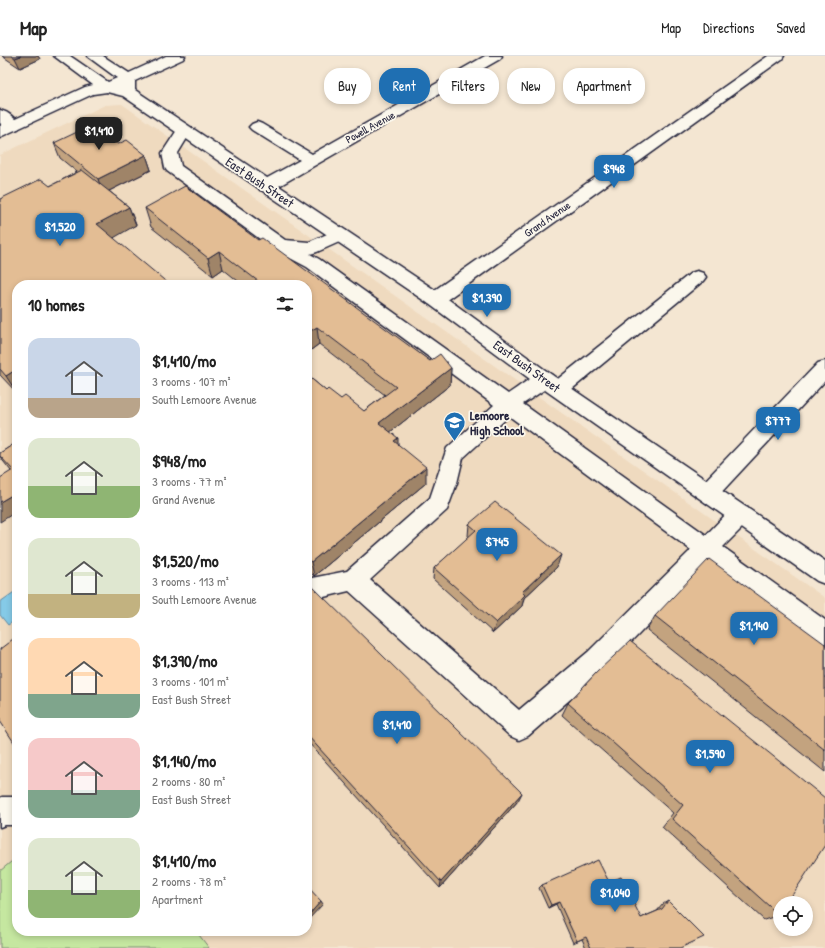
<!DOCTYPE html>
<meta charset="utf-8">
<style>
:root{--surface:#fff;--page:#f2f2f2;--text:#222;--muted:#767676;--line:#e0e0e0;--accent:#1f6fb2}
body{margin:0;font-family:"Patrick Hand",sans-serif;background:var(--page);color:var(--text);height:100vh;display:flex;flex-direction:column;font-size:15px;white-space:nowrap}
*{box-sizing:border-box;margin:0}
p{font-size:13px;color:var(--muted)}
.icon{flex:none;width:22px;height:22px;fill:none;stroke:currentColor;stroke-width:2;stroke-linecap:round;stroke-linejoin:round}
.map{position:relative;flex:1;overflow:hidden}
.side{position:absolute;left:12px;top:224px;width:300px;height:656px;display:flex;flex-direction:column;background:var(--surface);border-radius:16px;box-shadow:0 2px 6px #0003}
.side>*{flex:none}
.guide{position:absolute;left:324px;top:12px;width:380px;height:36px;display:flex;gap:8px}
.buttons{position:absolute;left:773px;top:840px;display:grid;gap:8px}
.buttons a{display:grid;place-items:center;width:40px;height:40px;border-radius:50%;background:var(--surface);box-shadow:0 2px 6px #0003;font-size:20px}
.price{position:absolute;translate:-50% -34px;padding:0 9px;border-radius:8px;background:var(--accent);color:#fff;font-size:13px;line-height:26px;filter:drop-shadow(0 1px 2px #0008)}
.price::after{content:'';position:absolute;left:50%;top:24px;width:12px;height:9px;margin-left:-6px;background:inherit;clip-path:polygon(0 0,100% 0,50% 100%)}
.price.active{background:#222;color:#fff}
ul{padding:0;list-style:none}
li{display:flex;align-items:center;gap:12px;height:100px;padding:0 16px}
li span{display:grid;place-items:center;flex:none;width:112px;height:80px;border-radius:12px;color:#555}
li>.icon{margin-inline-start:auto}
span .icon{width:48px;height:48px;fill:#fffc;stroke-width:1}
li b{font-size:17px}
h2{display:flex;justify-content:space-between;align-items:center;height:48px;padding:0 16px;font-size:17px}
.pill{padding:0 14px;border-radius:16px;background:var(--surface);box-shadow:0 2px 6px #0003;font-size:14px;line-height:36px}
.pill.active{background:var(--accent);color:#fff}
header{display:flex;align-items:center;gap:24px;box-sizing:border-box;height:56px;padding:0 20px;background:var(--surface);border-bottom:1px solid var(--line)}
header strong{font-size:19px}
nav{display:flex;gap:22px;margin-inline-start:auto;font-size:14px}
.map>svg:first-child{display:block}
</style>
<header>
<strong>Map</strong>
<nav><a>Map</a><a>Directions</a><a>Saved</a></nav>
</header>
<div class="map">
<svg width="825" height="892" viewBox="0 0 825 892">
<rect width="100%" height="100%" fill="#f4e6d2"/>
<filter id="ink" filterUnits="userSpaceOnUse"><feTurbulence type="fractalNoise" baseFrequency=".025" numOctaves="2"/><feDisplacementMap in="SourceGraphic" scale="8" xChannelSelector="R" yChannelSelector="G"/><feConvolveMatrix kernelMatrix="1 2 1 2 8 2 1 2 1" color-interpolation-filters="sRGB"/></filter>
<g filter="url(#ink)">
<path fill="#efdabf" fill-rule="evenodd" d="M122,48L825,542V892H0V99L105,49ZM17,229H307V875H17ZM780,847H806V873H780Z"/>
<polygon fill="#c5e7a0" stroke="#74846e" points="17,801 17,875 196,875 209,892 0,892 0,815"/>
<polygon fill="#85cae7" stroke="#5d87a2" points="17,534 17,563 8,569 0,559 0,546"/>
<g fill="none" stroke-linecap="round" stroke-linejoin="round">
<defs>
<g id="minor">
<polygon points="485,0 502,0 500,3 272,134 266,135 260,134 258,130 260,126 300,104 252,74 249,71 252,68 257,66 262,68 312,98"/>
<polygon points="768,0 784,0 782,3 441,248 435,249 429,248 426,243 429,238"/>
<path d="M0,54C8,56 16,63 21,70L18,73C10,75 6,72 0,67Z"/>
<path d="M184,69L189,71L192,74L178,97L181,110L285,184L309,186L334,175L340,173L346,175L349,179L346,183L317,196L310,198L319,203L508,338C521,330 537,314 552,319L555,324L554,326L691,217L697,215L703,217L706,221L703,225L566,338L559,341L552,338L549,333L550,330L523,348L706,479L732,452L740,450L748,452L751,459L748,466L723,491L825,564V589L816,586L708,507L606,612L528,680L519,684L510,680L349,535L307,545V523L347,515L430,442L447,392L494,349L307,211L275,194L167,115L165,112L162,97L179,71ZM509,360L691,494L588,596L519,654L370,524L447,454L457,427L463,402Z"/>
<polygon points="825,305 825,325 716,442 708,445 700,442 697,436 700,430 818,307"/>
<polygon points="2,741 17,741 17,769 5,769 0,771 0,742"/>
</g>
<polygon id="major" points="54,0 70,0 108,26 117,22 87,0 103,0 129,17 166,0 185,0 183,3 135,25 135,34 441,238 552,319 825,505 825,528 817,525 538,329 429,248 123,40 107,36 93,38 0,81 0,70 85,31 93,29"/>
</defs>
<use href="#minor" stroke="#22223b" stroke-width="3"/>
<use href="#major" stroke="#22223b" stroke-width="3"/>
<use href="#minor" fill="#fbf7ec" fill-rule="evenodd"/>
<use href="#major" fill="#fbf7ec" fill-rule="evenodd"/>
</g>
<g fill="#c3a37f" stroke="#22223b">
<polygon points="2,0 38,0 40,3 20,12"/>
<polygon points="54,87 118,88 146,99 151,114 109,135 129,151 136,169 17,229 17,337 0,319 0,143 50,130 77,116 60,102"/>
<polygon points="145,152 258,184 430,305 451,312 450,329 390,376 398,388 426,427 314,520 307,513 307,319 326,335 341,343 364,355 385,339 319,288 307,297 307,229 243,229 223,213 213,220 151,171"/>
<polygon points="17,386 17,455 11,415 0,401 0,397"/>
<polygon points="469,468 557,511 524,542 522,550 493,577 433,523 434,512 469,481 468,480"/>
<polygon points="307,536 518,745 440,832 307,685"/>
<polygon points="655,560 825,588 825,716 647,574"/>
<polygon points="597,616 779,859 764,864 662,771 673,757 562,659 568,647"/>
<polygon points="609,826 641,862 657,855 663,848 668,845 680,892 586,892 582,883 573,887 556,848 548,852 539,832 542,829"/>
</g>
<g fill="#9f8468" stroke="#22223b">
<polygon points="21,0 38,0 40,3 20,12 15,2"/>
<polygon points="146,99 151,114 103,138 98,123"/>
<polygon points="129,151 136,169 105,187 97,168"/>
<polygon points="219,195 223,213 213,220 208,202"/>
<polygon points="317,271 319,288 307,297 307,277"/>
<polygon points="451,312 450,329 380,384 379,367"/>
<polygon points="17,313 17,337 6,320"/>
<polygon points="398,382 398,398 394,385"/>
<polygon points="426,411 426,427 314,520 311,506"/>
<polygon points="17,436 17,455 0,466 0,446"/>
<polygon points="561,499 557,511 524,542 522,550 493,577 496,567 522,536"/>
<polygon points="522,737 518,745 440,832 441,826"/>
<polygon points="321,845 323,848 307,865 307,861"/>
<polygon points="559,846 556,848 548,852 551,849"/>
<polygon points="294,875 298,875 296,878 293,876"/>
</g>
<g fill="#e3bd94" stroke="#22223b">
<polygon points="12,0 21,0 15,2"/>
<polygon points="94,68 118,88 127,84 146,99 98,123 54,87"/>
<polygon points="82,114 129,151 97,168 170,229 17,229 17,313 6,320 0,313 0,143 41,123 50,130"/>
<polygon points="185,130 258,184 262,182 430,305 440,298 451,312 379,367 398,382 394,385 426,411 311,506 307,502 307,319 326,335 328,333 341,343 345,340 364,355 396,331 317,271 307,277 307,229 263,229 219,195 208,202 145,152"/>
<polygon points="17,386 17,436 0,446 0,422 13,414 0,400 0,397"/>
<polygon points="495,446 561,499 522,536 525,539 496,567 434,512 476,474 469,468"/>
<polygon points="709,503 825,588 825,694 655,560"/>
<polygon points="313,531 522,737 441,826 307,679 307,536"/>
<polygon points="17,580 17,691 0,665 0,593"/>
<polygon points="630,585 825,742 825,789 787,847 780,847 780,857 779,859 672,763 683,749 568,647 597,616"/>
<polygon points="598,804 609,826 621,821 641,862 662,853 668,845 704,881 680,892 591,892 586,881 577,885 559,846 551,849 542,829"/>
<polygon points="307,830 321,845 307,861"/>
</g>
</g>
<defs>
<symbol id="school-pin" viewBox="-11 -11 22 30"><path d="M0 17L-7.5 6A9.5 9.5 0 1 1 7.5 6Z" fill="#1f6fb2" stroke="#fbf7ec"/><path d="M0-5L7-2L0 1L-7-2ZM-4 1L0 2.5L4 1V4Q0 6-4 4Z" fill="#fff"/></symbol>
</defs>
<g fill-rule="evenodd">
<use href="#school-pin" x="442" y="354" width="25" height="34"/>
</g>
<g text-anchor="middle" stroke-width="3.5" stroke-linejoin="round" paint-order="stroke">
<g font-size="11" fill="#22223b" stroke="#fbf7ec">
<text transform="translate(370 71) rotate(-29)" y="4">Powell Avenue</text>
<text transform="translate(547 163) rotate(-35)" y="4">Grand Avenue</text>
</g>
<g font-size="13" fill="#22223b" stroke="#fbf7ec">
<text transform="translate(260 126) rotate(34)" y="5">East Bush Street</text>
<text transform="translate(527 310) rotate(36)" y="5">East Bush Street</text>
</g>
<g font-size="13" font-weight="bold" fill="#22223b" stroke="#fbf7ec" text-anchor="start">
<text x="470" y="364">Lemoore<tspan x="470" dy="15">High School</tspan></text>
</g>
</g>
</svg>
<div class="buttons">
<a><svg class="icon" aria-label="locate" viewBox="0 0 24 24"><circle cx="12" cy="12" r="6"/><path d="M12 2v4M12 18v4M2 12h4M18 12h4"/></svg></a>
</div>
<b class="price active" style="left:99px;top:95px">$1,410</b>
<b class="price" style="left:614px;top:133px">$948</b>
<b class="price" style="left:60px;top:191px">$1,520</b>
<b class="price" style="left:487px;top:262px">$1,390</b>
<b class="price" style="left:778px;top:385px">$777</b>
<b class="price" style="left:497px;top:506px">$745</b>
<b class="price" style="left:754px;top:590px">$1,140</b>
<b class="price" style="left:397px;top:689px">$1,410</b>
<b class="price" style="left:710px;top:718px">$1,590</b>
<b class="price" style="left:615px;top:857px">$1,040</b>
<div class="guide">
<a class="pill">Buy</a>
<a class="pill active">Rent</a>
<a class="pill">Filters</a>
<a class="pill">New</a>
<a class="pill">Apartment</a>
</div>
<section class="side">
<h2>10 homes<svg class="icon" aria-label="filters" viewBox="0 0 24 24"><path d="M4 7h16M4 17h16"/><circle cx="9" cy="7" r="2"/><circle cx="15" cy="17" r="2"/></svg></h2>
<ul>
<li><span style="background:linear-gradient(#c9d6e8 75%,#b9a48a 0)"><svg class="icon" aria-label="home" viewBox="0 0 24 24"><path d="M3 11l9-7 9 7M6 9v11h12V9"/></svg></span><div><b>$1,410/mo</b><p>3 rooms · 107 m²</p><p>South Lemoore Avenue</p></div></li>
<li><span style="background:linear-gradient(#dfe7d0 60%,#8fb573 0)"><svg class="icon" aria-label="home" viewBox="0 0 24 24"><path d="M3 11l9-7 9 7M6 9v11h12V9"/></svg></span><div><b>$948/mo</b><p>3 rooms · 77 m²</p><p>Grand Avenue</p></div></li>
<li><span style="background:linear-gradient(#dfe7d0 70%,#c2b280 0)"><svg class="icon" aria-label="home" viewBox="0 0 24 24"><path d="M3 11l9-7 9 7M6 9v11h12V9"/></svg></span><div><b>$1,520/mo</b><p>3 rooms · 113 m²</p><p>South Lemoore Avenue</p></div></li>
<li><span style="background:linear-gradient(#ffd9b3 70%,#7fa58c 0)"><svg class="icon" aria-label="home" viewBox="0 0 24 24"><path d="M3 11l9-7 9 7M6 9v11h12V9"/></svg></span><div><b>$1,390/mo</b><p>3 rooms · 101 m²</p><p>East Bush Street</p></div></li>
<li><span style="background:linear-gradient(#f6c9c9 65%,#7fa58c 0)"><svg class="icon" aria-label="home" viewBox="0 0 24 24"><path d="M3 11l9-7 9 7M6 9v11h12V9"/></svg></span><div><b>$1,140/mo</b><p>2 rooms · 80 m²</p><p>East Bush Street</p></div></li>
<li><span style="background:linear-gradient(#dfe7d0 65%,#8fb573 0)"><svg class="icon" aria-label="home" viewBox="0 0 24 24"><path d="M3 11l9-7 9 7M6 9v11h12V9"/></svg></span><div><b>$1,410/mo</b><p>2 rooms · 78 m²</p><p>Apartment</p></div></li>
</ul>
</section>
</div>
